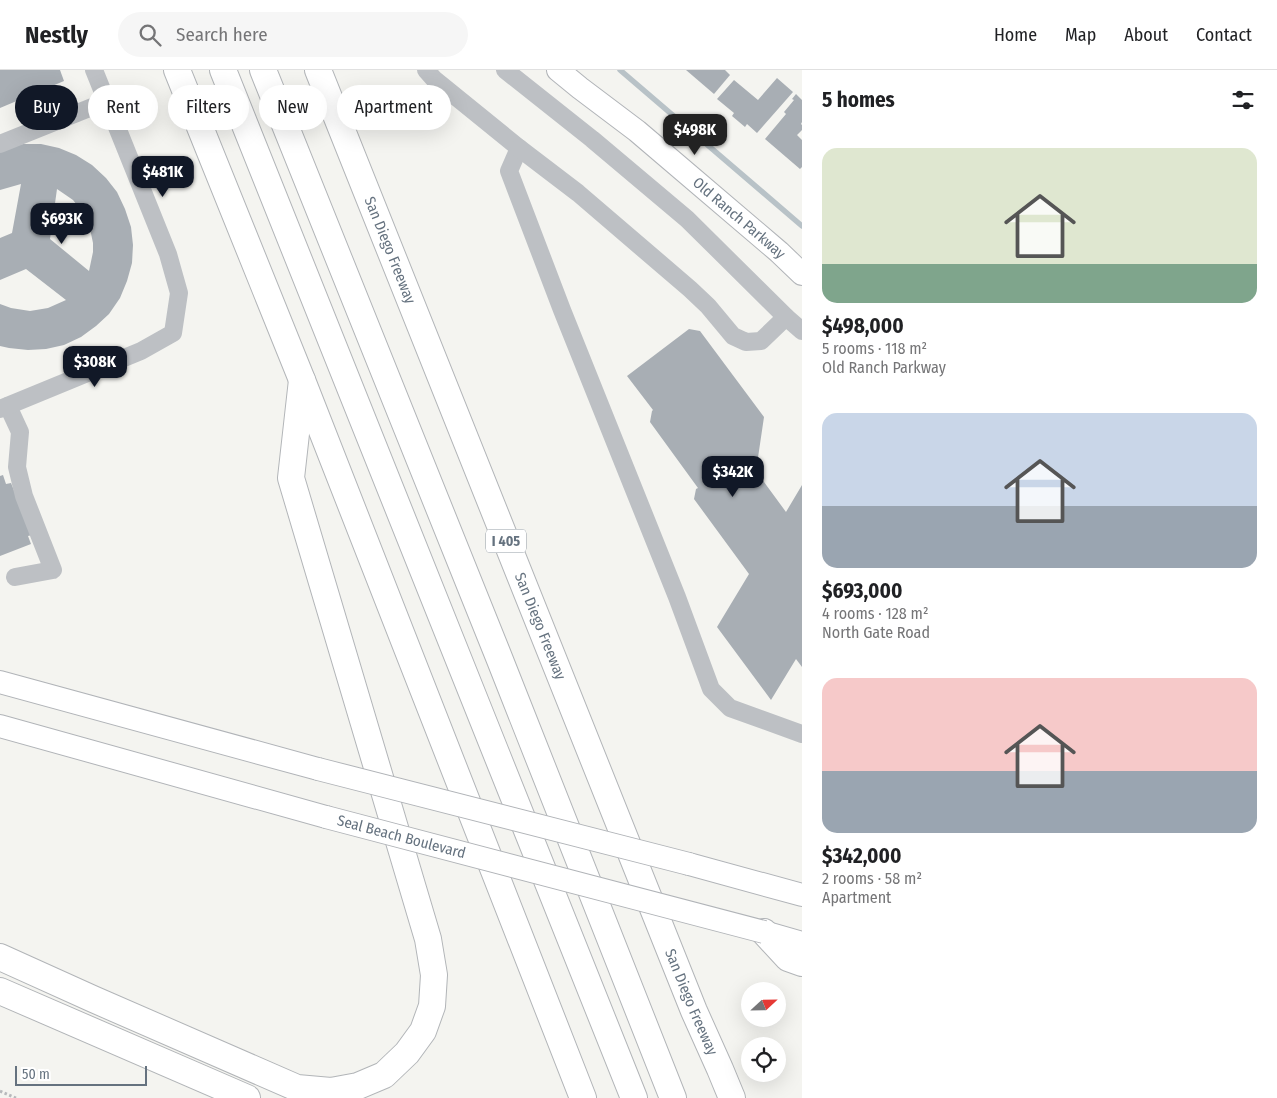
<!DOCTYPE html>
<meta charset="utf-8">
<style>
:root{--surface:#fff;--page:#f6f6f6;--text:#202124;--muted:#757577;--line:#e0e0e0;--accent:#111827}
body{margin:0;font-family:"Fira Sans Condensed",sans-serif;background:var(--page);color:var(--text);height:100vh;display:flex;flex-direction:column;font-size:19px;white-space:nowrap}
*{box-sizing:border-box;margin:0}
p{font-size:16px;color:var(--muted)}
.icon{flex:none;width:28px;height:28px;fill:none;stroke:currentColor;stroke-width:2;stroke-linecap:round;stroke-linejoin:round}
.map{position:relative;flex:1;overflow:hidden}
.panel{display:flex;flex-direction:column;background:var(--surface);width:475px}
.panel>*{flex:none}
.top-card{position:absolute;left:15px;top:15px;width:475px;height:45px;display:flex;gap:10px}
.needle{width:32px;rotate:68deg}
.controls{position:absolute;left:741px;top:912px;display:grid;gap:10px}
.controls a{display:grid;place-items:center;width:45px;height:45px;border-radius:50%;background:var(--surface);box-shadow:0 5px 20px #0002;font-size:25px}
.scale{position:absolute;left:15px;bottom:12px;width:132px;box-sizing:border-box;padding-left:5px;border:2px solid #65727f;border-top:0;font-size:14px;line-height:18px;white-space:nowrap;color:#65727f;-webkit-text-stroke:4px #fff;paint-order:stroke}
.price{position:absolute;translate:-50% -42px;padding:0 11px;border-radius:10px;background:var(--accent);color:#fff;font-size:16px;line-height:32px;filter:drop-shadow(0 1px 2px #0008)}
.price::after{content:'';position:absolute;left:50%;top:30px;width:15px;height:11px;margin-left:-8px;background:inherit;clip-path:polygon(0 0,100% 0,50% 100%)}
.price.selected{background:#222;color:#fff}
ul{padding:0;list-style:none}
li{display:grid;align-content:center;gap:10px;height:265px;padding:0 20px}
li span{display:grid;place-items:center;height:155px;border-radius:15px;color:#555}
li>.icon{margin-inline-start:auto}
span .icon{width:90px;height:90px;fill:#fffc;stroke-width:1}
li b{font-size:21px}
h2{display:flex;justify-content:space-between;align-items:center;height:60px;padding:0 20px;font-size:21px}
.tag{padding:0 18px;border-radius:22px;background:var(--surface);box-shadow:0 5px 20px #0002;font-size:18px;line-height:45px}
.tag.selected{background:var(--accent);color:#fff}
header{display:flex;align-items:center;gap:30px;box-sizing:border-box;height:70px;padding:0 25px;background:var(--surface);border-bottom:1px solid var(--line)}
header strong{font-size:24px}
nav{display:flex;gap:28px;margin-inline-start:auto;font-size:18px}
.search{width:350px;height:45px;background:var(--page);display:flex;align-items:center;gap:12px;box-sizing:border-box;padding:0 18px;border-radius:28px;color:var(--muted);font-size:19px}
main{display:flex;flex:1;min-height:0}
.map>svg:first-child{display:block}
</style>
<header>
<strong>Nestly</strong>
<div class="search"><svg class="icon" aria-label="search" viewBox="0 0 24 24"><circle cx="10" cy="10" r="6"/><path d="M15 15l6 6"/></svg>Search here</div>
<nav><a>Home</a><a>Map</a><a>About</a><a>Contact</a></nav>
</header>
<main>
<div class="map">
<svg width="802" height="1028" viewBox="0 0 802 1028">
<rect width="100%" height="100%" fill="#f4f4f0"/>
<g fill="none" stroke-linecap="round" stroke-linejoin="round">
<polyline stroke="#b8c2c7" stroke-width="5.5" points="620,0 802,156"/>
</g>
<g fill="#a8aeb4" fill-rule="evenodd">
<polygon points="0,0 60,0 64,11 0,38"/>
<polygon points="686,0 725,0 730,5 714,24"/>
<polygon points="777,8 793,22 757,63 747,54 745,57 732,46 734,43 717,29 734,10 758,30"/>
<polygon points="796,24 802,30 802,52 801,54 802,55 802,60 797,65 802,70 802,97 800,99 765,69 786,44 784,42 794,30 792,29"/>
<path d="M23,74H41L59,78L76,85L92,95L106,108L117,122L125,139L131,157L133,175L132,193L127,211L120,228L109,244L96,256L81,267L64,275L46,279L28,280L9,278L0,276V234L11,238L30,241L48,238L66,230L26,199L0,210V168L12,163L21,114L0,120V79ZM57,119L73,130L85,145L89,154L93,173V182L89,201L50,169Z"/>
<polygon points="689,259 700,261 764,347 756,401 786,442 802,415 802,597 796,589 771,630 717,557 749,504 694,429 696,419 698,418 650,352 652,341 653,340 627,306"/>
<polygon points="3,405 6,414 11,413 32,465 28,466 31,474 0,486 0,406"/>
</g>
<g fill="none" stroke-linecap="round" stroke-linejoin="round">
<defs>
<g id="major">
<path id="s1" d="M558,0L580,18L637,61L779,182L802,204"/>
<polyline points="0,612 318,699"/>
<polyline points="0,656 326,747"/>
<polyline points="689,794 802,825"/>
<polyline points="764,862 802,873"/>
</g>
<g id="highway">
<polyline points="177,0 302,310 583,1028"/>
<polyline points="223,0 634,1028"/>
<polyline points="263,0 500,590 673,1028"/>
<path id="s2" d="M318,0L694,941L720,999L732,1028"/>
<polyline points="764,862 788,888 802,893"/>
<polyline points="0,887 93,929 297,1018 331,1021 358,1016 384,1005 407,983 423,961 432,936 434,905 428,869 291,408 302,310"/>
<polyline points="0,921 247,1028"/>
</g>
</defs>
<use href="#major" stroke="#b1b4b8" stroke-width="24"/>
<use href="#highway" stroke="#b2b5b8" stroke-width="28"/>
<polyline stroke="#b7b9bc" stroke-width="3" stroke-dasharray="2.5 2.5" stroke-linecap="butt" points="0,1021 16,1028"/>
<g stroke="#bdc0c4" stroke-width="18">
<polyline points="426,0 434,9 519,78 509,101 562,240 677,527 711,619 730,638 802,664"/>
<polyline points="505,0 592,69 687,149 786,247 802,261"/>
<polyline points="0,74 107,31"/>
<polyline points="519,78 578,123 690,219 708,236 733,266 746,272 761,271 786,247"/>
<polyline points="8,336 20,362 17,397 24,426 53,500 15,507"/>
<polyline points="0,339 141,281 173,263 179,223 168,184 94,0"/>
</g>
<use href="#major" stroke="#fff" stroke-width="22"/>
<use href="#highway" stroke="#fff" stroke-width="26"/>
<defs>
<g id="major-bridge">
<polyline points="318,699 689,794"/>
<path id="s3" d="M326,747L764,862"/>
</g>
</defs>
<use href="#major-bridge" stroke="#b1b4b8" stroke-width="24" stroke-linecap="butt"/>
<use href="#major-bridge" stroke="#fff" stroke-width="22"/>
</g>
<g text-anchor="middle" stroke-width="5" stroke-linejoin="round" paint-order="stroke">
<rect fill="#fff" stroke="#939ca5" stroke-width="1" x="486" y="459.5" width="40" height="23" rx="4"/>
<g font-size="14" font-weight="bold" fill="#65727f">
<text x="506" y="476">I 405</text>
</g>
<g font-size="15" fill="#65727f" stroke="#fff">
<text dy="5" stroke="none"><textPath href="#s1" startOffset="234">Old Ranch Parkway</textPath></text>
<text dy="5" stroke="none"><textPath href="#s2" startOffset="194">San Diego Freeway</textPath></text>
<text dy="5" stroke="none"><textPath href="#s2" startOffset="599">San Diego Freeway</textPath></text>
<text dy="5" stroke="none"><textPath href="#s3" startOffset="78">Seal Beach Boulevard</textPath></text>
<text dy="5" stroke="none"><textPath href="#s2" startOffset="1004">San Diego Freeway</textPath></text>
</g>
</g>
</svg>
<div class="controls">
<a><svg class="needle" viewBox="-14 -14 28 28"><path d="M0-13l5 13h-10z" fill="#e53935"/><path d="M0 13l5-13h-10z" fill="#757577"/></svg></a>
<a><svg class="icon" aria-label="locate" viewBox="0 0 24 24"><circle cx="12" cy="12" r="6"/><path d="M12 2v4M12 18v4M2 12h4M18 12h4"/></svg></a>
</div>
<div class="scale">50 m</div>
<b class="price selected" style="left:695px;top:86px">$498K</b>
<b class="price" style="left:163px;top:128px">$481K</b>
<b class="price" style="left:62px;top:175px">$693K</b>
<b class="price" style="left:95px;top:318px">$308K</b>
<b class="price" style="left:733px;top:428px">$342K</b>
<div class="top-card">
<a class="tag selected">Buy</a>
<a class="tag">Rent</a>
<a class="tag">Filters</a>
<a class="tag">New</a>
<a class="tag">Apartment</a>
</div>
</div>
<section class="panel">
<h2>5 homes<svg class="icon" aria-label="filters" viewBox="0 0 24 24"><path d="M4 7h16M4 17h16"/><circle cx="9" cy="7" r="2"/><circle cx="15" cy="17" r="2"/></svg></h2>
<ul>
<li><span style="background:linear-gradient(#dfe7d0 75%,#7fa58c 0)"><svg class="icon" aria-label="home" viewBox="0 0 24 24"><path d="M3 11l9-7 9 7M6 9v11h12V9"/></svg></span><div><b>$498,000</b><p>5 rooms · 118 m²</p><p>Old Ranch Parkway</p></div></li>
<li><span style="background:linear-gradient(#c9d6e8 60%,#9aa5b1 0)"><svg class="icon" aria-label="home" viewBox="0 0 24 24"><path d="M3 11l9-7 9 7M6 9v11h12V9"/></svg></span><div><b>$693,000</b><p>4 rooms · 128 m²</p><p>North Gate Road</p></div></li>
<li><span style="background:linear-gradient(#f6c9c9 60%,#9aa5b1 0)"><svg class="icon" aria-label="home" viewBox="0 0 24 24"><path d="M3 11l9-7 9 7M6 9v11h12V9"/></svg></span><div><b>$342,000</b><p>2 rooms · 58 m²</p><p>Apartment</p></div></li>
</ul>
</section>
</main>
